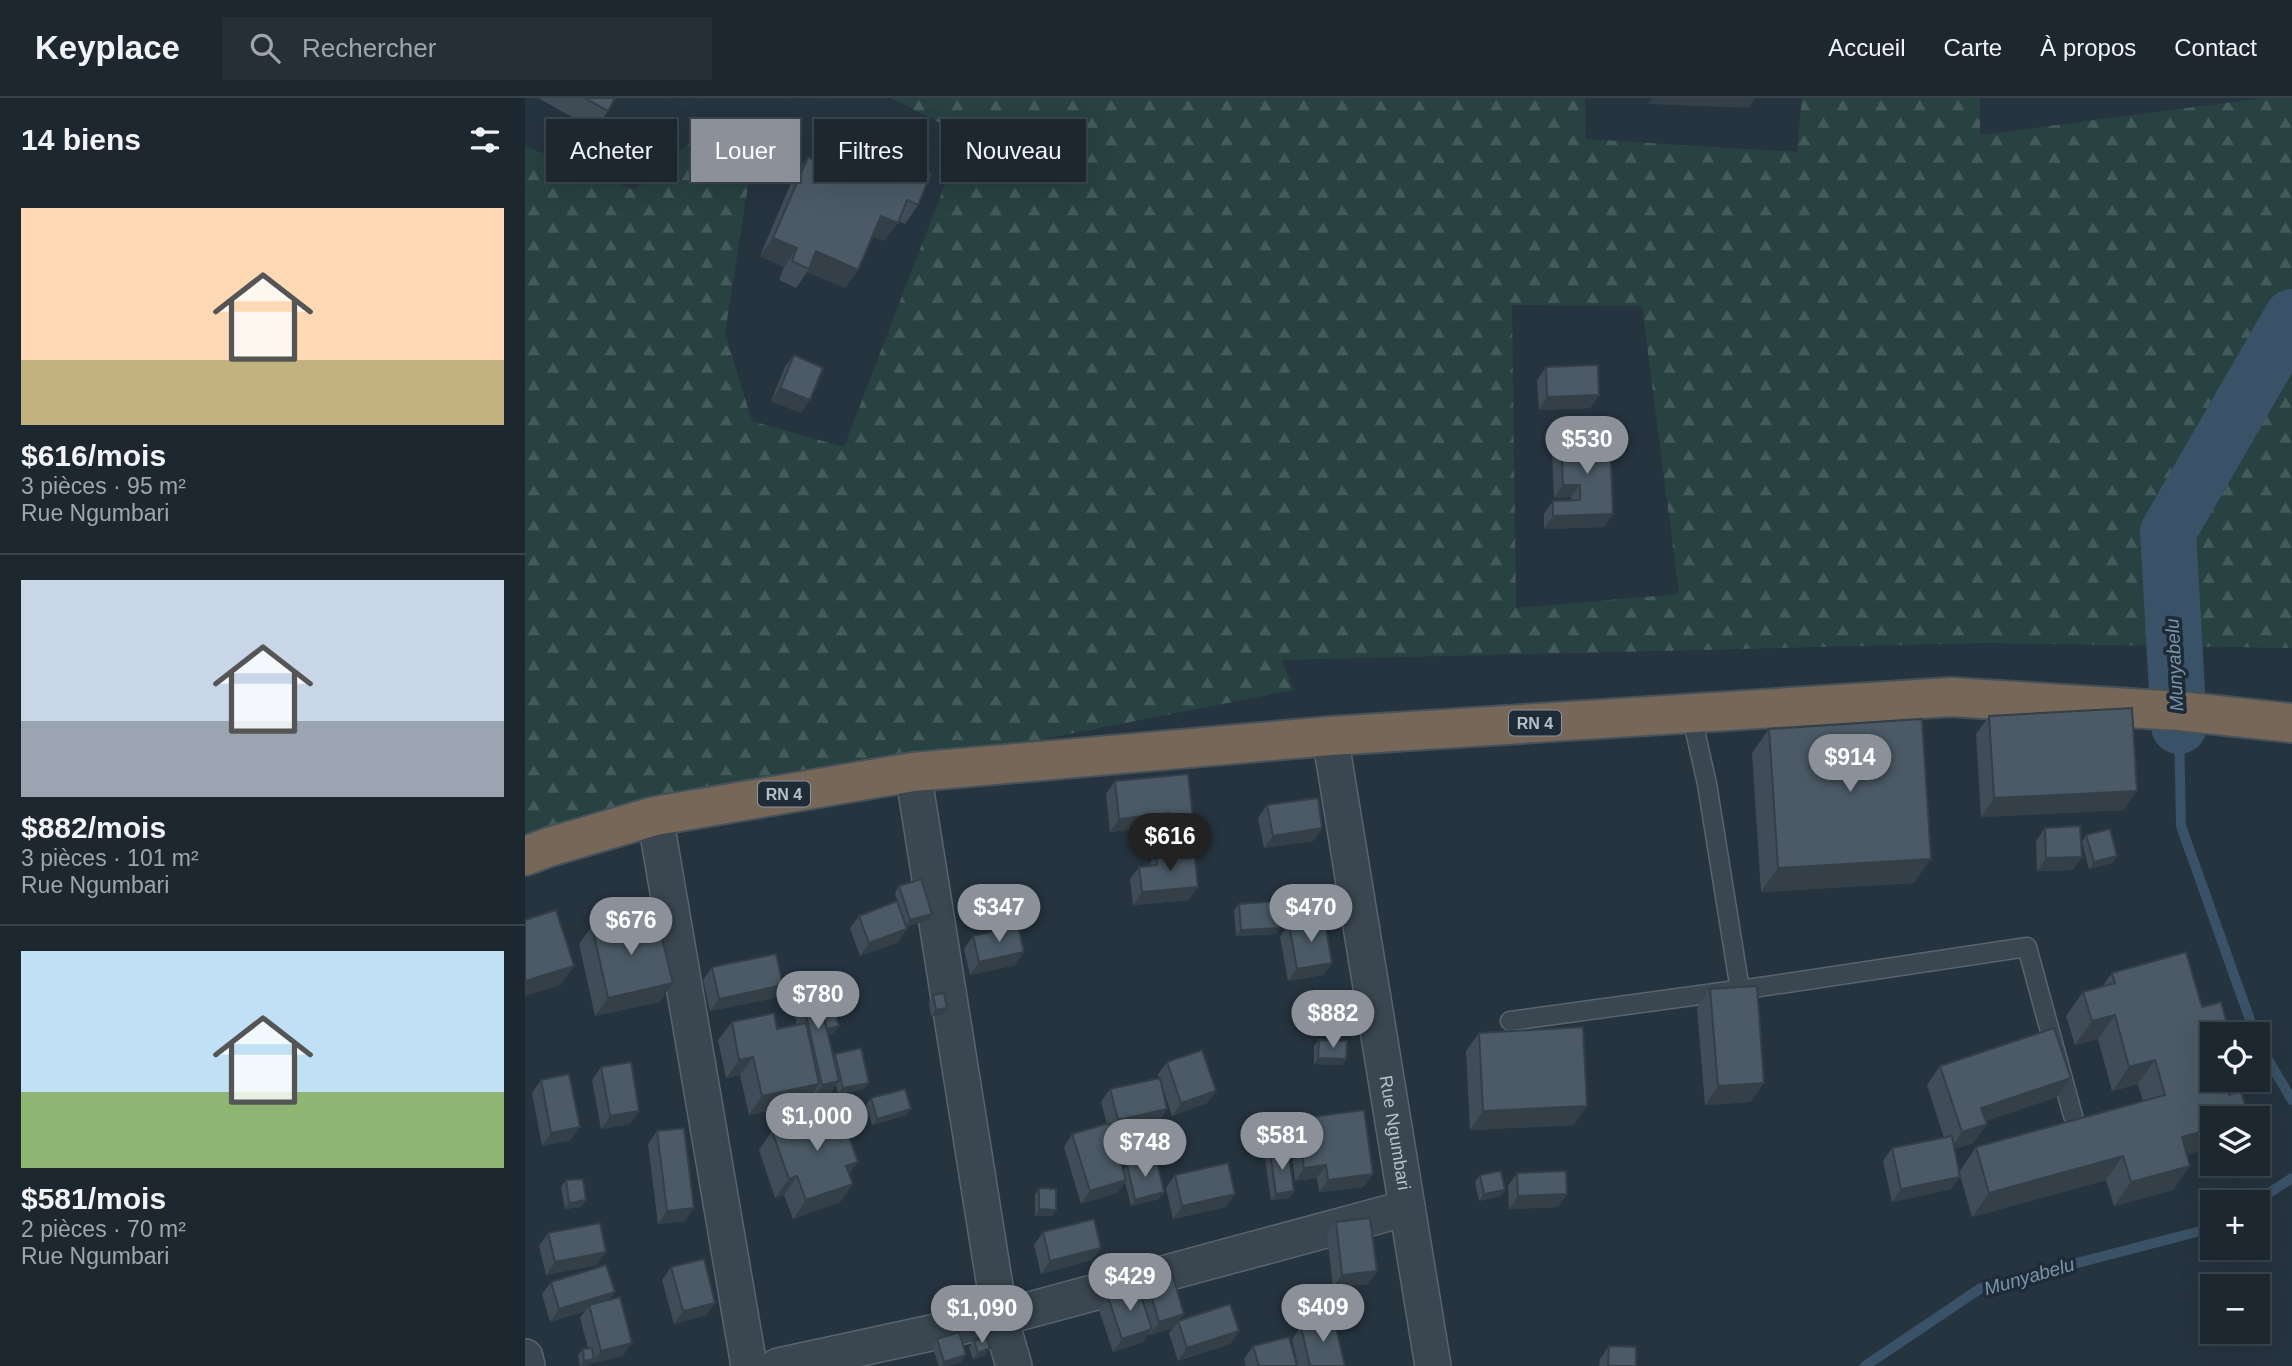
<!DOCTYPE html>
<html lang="fr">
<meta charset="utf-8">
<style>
:root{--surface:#1c2730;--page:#252f38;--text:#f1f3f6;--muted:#a0a5ab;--line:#3a444c;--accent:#8c9099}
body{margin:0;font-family:Arial,sans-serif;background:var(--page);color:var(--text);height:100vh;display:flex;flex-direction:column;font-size:26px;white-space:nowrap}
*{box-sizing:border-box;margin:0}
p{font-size:23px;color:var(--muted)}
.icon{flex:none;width:38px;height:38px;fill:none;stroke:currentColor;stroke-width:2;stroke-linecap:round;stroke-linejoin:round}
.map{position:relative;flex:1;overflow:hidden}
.side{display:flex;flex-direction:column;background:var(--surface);width:525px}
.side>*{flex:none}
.hud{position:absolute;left:21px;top:21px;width:665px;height:63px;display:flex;gap:14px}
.buttons{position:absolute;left:1675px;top:924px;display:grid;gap:14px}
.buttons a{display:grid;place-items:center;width:70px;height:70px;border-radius:0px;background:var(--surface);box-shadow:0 7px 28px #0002,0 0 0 2px var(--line);font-size:35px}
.price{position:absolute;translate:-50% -60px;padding:0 16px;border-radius:24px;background:var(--accent);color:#fff;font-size:23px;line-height:46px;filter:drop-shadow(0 2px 4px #0008)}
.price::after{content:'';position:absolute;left:50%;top:42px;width:21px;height:16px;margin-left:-10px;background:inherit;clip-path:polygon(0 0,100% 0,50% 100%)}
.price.current{background:#222;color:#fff}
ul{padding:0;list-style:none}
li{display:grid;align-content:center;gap:14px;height:371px;padding:0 21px}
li+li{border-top:2px solid var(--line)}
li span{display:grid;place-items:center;height:217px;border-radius:0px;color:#555}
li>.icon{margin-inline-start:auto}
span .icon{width:126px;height:126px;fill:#fffc;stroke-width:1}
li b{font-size:30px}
h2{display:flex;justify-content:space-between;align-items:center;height:84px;padding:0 21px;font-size:30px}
.chip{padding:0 24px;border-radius:0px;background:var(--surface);box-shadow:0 7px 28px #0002,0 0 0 2px var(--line);font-size:24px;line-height:63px}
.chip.current{background:var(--accent);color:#fff}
header{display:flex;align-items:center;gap:42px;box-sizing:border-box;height:98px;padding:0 35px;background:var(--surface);border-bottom:2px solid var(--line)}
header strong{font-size:33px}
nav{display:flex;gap:38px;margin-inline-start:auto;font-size:24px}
.search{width:490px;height:63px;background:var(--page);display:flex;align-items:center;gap:18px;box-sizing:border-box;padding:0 24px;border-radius:0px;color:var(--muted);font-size:26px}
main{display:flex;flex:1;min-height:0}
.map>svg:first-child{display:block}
</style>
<header>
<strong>Keyplace</strong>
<div class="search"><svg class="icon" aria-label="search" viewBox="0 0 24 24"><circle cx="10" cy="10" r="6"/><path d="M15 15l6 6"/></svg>Rechercher</div>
<nav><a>Accueil</a><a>Carte</a><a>À propos</a><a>Contact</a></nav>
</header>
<main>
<section class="side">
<h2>14 biens<svg class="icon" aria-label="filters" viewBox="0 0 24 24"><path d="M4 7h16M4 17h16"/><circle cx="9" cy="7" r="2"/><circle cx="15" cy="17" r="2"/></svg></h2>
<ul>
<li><span style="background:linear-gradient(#ffd9b3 70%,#c2b280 0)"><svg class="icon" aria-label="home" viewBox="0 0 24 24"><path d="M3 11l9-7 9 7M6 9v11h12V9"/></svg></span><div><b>$616/mois</b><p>3 pièces · 95 m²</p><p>Rue Ngumbari</p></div></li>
<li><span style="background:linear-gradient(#c9d6e8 65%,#9aa5b1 0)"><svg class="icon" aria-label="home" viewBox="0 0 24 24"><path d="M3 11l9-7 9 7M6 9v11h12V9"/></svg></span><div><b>$882/mois</b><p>3 pièces · 101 m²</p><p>Rue Ngumbari</p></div></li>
<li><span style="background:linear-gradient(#bfe0f5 65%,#8fb573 0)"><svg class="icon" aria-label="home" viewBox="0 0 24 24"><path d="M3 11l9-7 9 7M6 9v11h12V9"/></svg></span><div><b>$581/mois</b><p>2 pièces · 70 m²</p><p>Rue Ngumbari</p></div></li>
</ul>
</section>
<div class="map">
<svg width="1767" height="1268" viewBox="0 0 1767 1268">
<defs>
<pattern id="forest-firs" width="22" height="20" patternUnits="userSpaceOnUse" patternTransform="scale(1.75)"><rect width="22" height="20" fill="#284141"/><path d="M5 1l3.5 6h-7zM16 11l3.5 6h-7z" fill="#455b5b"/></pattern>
</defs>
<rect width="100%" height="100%" fill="#263440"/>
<path fill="url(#forest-firs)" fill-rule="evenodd" d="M366,0H1060L1061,41L1272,54L1277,0H1455V37L1738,0H1767V550L1460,545L757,562L769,592L0,743V48L109,92L187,26L229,49L200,235L227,323L319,349L439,37ZM987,207L1117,208L1154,496L991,510Z"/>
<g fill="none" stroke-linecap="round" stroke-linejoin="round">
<g stroke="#3a5267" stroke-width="10">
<polyline points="1654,628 1656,728 1730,936"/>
<polyline points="1732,943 1767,1002"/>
<polyline points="1730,1104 1767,1080"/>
<polyline points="1340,1268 1456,1190 1687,1130"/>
</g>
<polyline stroke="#3a5267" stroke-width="56" points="1654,628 1643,434 1767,219"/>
<defs>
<g id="lane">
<polyline points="1166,615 1182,686 1215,892 1502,849 1548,1018"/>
<polyline points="985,923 1204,893"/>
</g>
<g id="street">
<path id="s1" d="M805,638L908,1268"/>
<polyline points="388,674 475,1220 489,1268"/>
<polyline points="130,718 224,1268"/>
<polyline points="0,1259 2,1268"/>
<polyline points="253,1268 475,1220 882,1110"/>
</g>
<polyline id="highway" points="0,758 24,749 130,718 388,674 805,638 1426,599 1654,613 1767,625"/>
</defs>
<use href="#lane" stroke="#58646e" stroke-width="21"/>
<use href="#street" stroke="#58646e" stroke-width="38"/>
<use href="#highway" stroke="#45515b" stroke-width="42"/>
<use href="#lane" stroke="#3a4650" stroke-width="18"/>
<use href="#street" stroke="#3a4650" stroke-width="35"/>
<use href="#highway" stroke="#766758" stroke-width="38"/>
</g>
<g fill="#404d58">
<polygon points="13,0 90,0 83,13 70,32"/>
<polygon points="334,55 371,71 376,63 393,107 380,126 373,123 359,143 348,138 333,172 320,190 282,174 271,190 254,182 259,169 235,158 269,78 283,59 320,75"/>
<polygon points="269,257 276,315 246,303 260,269"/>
<polygon points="1021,269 1074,297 1065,310 1014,312 1012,282"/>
<polygon points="1036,339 1088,416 1079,429 1019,431 1019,416 1028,403 1046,403 1046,399 1029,400 1027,352"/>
<polygon points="1464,618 1599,712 1456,719 1451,636"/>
<polygon points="1244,631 1389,785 1236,794 1227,655"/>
<polygon points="663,676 660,740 636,743 635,728 585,734 581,696 590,683"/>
<polygon points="742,707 797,730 788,743 739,750 733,720"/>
<polygon points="1520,730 1548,772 1512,773 1511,743"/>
<polygon points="1561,737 1592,758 1587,765 1564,771 1557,744"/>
<polygon points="631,757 664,802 608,807 605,781 614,769 623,768"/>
<polygon points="374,788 407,816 403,822 381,829 382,831 373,844 335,858 325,830 334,818 377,817 370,795"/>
<polygon points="714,806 755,830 751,836 711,838 709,812"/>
<polygon points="764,826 807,865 798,877 763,883 755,839"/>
<polygon points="67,828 148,885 134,904 70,918 54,846"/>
<polygon points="448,838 490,867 445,877 439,851"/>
<polygon points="1661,854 1662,1057 1665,1068 1648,1092 1589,1108 1581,1082 1447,1119 1434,1074 1451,1049 1618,1003 1613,986 1587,993 1573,941 1550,947 1541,918 1558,894 1577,889 1587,875"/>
<polygon points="187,869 258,887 249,900 185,913 178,882"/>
<polygon points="273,881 292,890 309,935 303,936 308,959 310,956 344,985 339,991 313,996 311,986 305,996 289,1000 288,996 281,1005 224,1017 215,977 201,980 193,942 207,924 252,931 272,927 264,893"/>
<polygon points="1185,891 1226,1004 1180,1007 1172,910"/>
<polygon points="408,897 422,910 417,917 406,918 404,904"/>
<polygon points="954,935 1049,1027 945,1032 941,953"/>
<polygon points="794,942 821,961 817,967 789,966 789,948"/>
<polygon points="642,964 691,993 682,1005 647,1018 636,984 642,1011 633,1024 587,1034 598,1072 602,1067 634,1101 606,1108 600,1084 592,1095 556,1106 539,1049 547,1036 582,1026 576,1004 585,991 634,980 633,976"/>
<polygon points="1415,968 1532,999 1460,1023 1462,1026 1448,1045 1429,1051 1426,1091 1367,1104 1358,1063 1367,1050 1419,1040 1402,987"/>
<polygon points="76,969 105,1026 76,1031 67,982"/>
<polygon points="16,982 46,1042 17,1048 7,995"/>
<polygon points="346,1000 381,1017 347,1027 341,1007"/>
<polygon points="273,1013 324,1076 328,1086 315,1104 268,1121 259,1097 250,1100 234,1052 247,1033 271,1025 269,1019"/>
<polygon points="772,1021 839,1089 794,1094 792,1080 770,1083 764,1034"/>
<polygon points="132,1033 160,1123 133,1126 123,1046"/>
<polygon points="745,1054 769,1093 765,1100 746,1102 740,1061"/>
<polygon points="992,1075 1042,1096 1033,1109 984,1111 983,1088"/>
<polygon points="650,1077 710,1096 701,1109 648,1121 641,1090"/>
<polygon points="955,1077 980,1092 976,1098 954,1103 950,1084"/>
<polygon points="41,1082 61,1102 56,1109 40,1111 36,1089"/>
<polygon points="514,1090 531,1112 527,1118 510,1118 510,1097"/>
<polygon points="811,1124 852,1173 843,1186 808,1189 802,1136"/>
<polygon points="518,1134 567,1162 516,1176 509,1147"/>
<polygon points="23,1135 72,1167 21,1177 14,1148"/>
<polygon points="146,1169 181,1217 149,1226 137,1182"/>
<polygon points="618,1169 655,1222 714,1233 705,1246 653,1263 644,1235 648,1230 625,1237 624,1234 618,1244 588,1254 574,1212 583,1199 612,1190 609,1182"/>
<polygon points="26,1184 84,1202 98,1258 67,1265 67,1264 65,1267 55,1268 53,1257 58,1251 63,1250 55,1220 60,1213 25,1224 17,1196"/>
<polygon points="776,1229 820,1268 773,1268 767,1241"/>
<polygon points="412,1241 436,1264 422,1268 414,1268 407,1248"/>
<polygon points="449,1243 461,1257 448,1261 444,1249"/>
<polygon points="728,1248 772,1268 721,1268 719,1261"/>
<polygon points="1084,1248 1111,1268 1074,1268 1075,1261"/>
</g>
<g fill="#343f47">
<polygon points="1127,0 1230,0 1224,10 1123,6"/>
<polygon points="356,118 373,125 359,143 343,137"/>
<polygon points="248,140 272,150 259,169 235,158"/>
<polygon points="291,153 333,172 320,190 282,174"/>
<polygon points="255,290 285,302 276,315 246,303"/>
<polygon points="1074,297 1065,310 1014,312 1022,299"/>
<polygon points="1038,387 1055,387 1046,399 1029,400"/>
<polygon points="1088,416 1079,429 1019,431 1028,418"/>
<polygon points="1612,693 1599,712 1456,719 1469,700"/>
<polygon points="644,715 635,728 585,734 594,721"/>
<polygon points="669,728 660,740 636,743 645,730"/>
<polygon points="797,730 788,743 739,750 748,738"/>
<polygon points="1592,758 1587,765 1564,771 1569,764"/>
<polygon points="1557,759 1548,772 1512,773 1521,760"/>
<polygon points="1406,761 1389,785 1236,794 1253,770"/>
<polygon points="673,789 664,802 608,807 617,794"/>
<polygon points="407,816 403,822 381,829 385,822"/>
<polygon points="755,830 751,836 711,838 716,832"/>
<polygon points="382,831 373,844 335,858 344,845"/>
<polygon points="499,854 490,867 445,877 454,864"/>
<polygon points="807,865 798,877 763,883 772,871"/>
<polygon points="49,868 36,887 0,898 0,883"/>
<polygon points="148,885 134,904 70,918 83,900"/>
<polygon points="258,887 249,900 185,913 194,901"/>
<polygon points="422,910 417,917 406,918 411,912"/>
<polygon points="1590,917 1573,941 1550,947 1567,923"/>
<polygon points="314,928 309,935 292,939 296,932"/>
<polygon points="228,959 215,977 201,980 214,962"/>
<polygon points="793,960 821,961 817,967 789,966"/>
<polygon points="1630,962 1613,986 1587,993 1604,969"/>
<polygon points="1546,980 1532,999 1443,1029 1456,1010"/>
<polygon points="314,983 305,996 289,1000 297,987"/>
<polygon points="344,985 339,991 313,996 318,990"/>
<polygon points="1239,985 1226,1004 1180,1007 1193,988"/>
<polygon points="294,986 281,1005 224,1017 237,998"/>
<polygon points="691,993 682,1005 647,1018 656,1005"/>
<polygon points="1062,1008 1049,1027 945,1032 958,1013"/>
<polygon points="386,1011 381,1017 347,1027 352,1021"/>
<polygon points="642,1011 633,1024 584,1035 593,1022"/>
<polygon points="114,1013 105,1026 76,1031 85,1018"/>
<polygon points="1462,1026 1448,1045 1424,1053 1437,1034"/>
<polygon points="55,1029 46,1042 17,1048 26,1035"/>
<polygon points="1687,1031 1687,1050 1640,1063 1657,1039"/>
<polygon points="1598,1058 1581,1082 1447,1119 1464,1095"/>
<polygon points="333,1064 320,1083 321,1068"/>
<polygon points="801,1067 792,1080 770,1083 779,1070"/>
<polygon points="1665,1068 1648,1092 1589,1108 1606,1084"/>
<polygon points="848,1076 839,1089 794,1094 803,1082"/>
<polygon points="272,1078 259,1097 250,1100 264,1081"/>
<polygon points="1435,1079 1426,1091 1367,1104 1376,1091"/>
<polygon points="601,1082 592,1095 556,1106 565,1093"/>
<polygon points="328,1086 315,1104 268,1121 281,1102"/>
<polygon points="980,1092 976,1098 954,1103 959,1096"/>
<polygon points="769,1093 765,1100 746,1102 751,1096"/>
<polygon points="639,1094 634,1101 606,1108 610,1102"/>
<polygon points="710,1096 701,1109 648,1121 657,1108"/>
<polygon points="1042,1096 1033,1109 984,1111 993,1098"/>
<polygon points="61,1102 56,1109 40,1111 44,1105"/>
<polygon points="169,1110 160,1123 133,1126 142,1113"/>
<polygon points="514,1111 531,1112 527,1118 510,1118"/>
<polygon points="576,1150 567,1162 516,1176 525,1163"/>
<polygon points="81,1154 72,1167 21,1177 30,1164"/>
<polygon points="852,1173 843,1186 808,1189 817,1177"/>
<polygon points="90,1194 81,1207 64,1207 60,1213 25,1224 34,1211"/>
<polygon points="190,1205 181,1217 149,1226 158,1213"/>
<polygon points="659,1216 648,1230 625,1237 634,1224"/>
<polygon points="627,1231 618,1244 588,1254 597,1241"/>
<polygon points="714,1233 705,1246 653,1263 662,1250"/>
<polygon points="107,1245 98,1258 67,1265 76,1253"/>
<polygon points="465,1250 461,1257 448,1261 453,1255"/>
<polygon points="441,1257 436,1264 422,1268 416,1268 419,1264"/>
<polygon points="69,1261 65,1267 56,1268 59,1263"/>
</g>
<g fill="#4b5a66" stroke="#343f47" stroke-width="2">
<polygon points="60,0 90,0 83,13"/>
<polygon points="334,55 373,72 376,63 406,76 393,107 382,102 373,125 356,118 333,172 291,153 284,171 267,163 272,150 248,140 283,59 325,77"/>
<polygon points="269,257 298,270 285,302 255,290"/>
<polygon points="1073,267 1074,297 1022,299 1021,269"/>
<polygon points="1085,337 1088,416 1028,418 1028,403 1055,402 1055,387 1038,387 1036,339"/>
<polygon points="1607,610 1612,693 1469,700 1464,618"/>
<polygon points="1397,621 1406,761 1253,770 1244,631"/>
<polygon points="663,676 669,728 645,730 644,715 594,721 590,683"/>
<polygon points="793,700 797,730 748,738 742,707"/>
<polygon points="1555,728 1557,759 1521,760 1520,730"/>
<polygon points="1585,731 1592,758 1569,764 1561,737"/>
<polygon points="669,752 673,789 617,794 614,769 632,767 631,757"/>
<polygon points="396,781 407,816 385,822 374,788"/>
<polygon points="372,803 382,831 344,845 334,818"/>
<polygon points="753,803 755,830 716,832 714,806"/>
<polygon points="31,812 49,868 0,883 0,822"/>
<polygon points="101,820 136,837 148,885 83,900 67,828"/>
<polygon points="799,820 807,865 772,871 764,826"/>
<polygon points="493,828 499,854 454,864 448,838"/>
<polygon points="1661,854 1677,909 1696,904 1705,936 1687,936 1687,982 1700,982 1704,997 1716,993 1724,1020 1687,1020 1687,1031 1657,1039 1665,1068 1606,1084 1598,1058 1464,1095 1451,1049 1640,997 1630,962 1604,969 1590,917 1567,923 1558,894 1590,885 1587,875"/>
<polygon points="251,856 258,887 194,901 187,869"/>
<polygon points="289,877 314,983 297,987 273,881"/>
<polygon points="304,888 314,928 302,931 292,890"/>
<polygon points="1232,888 1239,985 1193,988 1185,891"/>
<polygon points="419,895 422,910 411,912 408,897"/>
<polygon points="249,915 252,931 281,925 294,986 237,998 228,959 214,962 207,924"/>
<polygon points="1058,929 1062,1008 958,1013 954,935"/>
<polygon points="1529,930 1546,980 1456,1010 1462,1026 1437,1034 1415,968"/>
<polygon points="794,942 822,943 821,961 793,960"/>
<polygon points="336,950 344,985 318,990 310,956"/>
<polygon points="677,952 691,993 656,1005 642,964"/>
<polygon points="106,964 114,1013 85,1018 76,969"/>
<polygon points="44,976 55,1029 26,1035 16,982"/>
<polygon points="635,980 642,1011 593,1022 585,991"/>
<polygon points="380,991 386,1011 352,1021 346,1000"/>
<polygon points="308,1003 310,1012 276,1023 273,1013"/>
<polygon points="314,1010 333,1064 321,1068 328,1086 281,1102 272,1078 264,1081 247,1033"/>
<polygon points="839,1012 848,1076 803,1082 801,1067 779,1070 772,1021"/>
<polygon points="584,1025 601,1082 565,1093 547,1036"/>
<polygon points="159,1030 169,1110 142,1113 132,1033"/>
<polygon points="1427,1038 1435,1079 1376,1091 1367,1050"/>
<polygon points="763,1052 769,1093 751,1096 745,1054"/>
<polygon points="631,1060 639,1094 610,1102 602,1067"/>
<polygon points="703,1065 710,1096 657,1108 650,1077"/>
<polygon points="976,1073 980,1092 959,1096 955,1077"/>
<polygon points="1041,1073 1042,1096 993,1098 992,1075"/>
<polygon points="58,1081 61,1102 44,1105 41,1082"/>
<polygon points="514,1090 531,1091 531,1112 514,1111"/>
<polygon points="845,1120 852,1173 817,1177 811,1124"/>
<polygon points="569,1121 576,1150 525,1163 518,1134"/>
<polygon points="75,1125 81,1154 30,1164 23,1135"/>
<polygon points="179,1161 190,1205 158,1213 146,1169"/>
<polygon points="643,1162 659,1216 634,1224 618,1169"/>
<polygon points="81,1167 90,1194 34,1211 26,1184"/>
<polygon points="613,1189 627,1231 597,1241 583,1199"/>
<polygon points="95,1199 107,1245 76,1253 64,1207"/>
<polygon points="705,1206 714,1233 662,1250 653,1223"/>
<polygon points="809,1221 820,1268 785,1268 776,1229"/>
<polygon points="434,1234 441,1257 419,1264 412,1241"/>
<polygon points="461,1239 465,1250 453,1255 449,1243"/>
<polygon points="764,1239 772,1268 734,1268 728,1248"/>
<polygon points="1084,1248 1111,1249 1111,1268 1083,1268"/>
<polygon points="67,1250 69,1261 59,1263 58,1251"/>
</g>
<g text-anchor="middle" stroke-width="7" stroke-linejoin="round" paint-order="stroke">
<g fill="#1f2b36" stroke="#89949e" stroke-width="2">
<rect x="984" y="612.5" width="52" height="25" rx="5"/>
<rect x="233" y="683.5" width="52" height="25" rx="5"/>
</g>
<g font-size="16" font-weight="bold" fill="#b7c1cb">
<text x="1010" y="631">RN 4</text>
<text x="259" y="702">RN 4</text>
</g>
<g font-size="18" fill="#b7c1cb" stroke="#1f2b36">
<text dy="6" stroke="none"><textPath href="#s1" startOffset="402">Rue Ngumbari</textPath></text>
</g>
<g font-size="19" font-style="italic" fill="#7895ac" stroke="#1f2b36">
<text transform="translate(1649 567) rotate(-93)" y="7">Munyabelu</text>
<text transform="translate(1504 1178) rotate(-16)" y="7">Munyabelu</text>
</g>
</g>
</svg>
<div class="buttons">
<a><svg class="icon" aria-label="locate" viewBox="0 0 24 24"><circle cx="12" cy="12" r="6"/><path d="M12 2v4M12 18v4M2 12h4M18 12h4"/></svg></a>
<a><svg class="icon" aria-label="layers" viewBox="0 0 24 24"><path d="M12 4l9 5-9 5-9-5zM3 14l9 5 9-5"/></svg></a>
<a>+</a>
<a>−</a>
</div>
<b class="price" style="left:1062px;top:378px">$530</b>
<b class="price" style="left:1325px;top:696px">$914</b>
<b class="price current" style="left:645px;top:775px">$616</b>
<b class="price" style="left:474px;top:846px">$347</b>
<b class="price" style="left:786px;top:846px">$470</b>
<b class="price" style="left:106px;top:859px">$676</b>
<b class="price" style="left:293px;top:933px">$780</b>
<b class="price" style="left:808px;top:952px">$882</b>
<b class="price" style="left:292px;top:1055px">$1,000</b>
<b class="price" style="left:757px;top:1074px">$581</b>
<b class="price" style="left:620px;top:1081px">$748</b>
<b class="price" style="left:605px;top:1215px">$429</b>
<b class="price" style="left:798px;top:1246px">$409</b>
<b class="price" style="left:457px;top:1247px">$1,090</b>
<div class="hud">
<a class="chip">Acheter</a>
<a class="chip current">Louer</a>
<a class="chip">Filtres</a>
<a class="chip">Nouveau</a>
</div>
</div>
</main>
